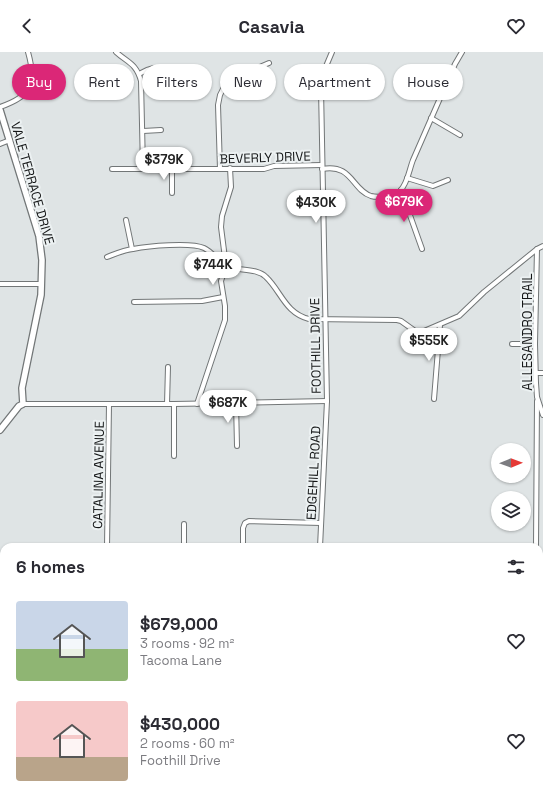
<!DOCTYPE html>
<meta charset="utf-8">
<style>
:root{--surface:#fff;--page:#f2f2f3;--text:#2b2b33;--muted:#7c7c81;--accent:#db2777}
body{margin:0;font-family:"Space Grotesk",sans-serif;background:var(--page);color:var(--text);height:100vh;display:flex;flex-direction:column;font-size:15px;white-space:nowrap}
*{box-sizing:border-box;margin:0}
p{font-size:13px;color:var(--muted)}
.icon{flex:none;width:22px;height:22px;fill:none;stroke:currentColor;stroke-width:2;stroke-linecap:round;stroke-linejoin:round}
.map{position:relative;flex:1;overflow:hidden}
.sheet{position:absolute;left:0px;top:491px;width:543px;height:256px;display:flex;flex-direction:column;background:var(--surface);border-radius:12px 12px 0 0;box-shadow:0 1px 3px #0004}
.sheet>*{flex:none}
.top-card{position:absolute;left:12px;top:12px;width:519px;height:36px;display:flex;gap:8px}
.needle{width:26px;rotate:89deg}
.buttons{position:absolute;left:491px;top:391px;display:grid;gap:8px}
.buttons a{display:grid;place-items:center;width:40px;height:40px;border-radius:50%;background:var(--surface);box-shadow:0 1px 3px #0004;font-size:20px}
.price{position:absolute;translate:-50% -34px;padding:0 9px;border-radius:14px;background:#fff;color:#222;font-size:13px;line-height:26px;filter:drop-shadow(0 1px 2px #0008)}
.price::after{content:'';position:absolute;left:50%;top:24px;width:12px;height:9px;margin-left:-6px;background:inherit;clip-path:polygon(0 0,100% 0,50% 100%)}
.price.selected{background:var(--accent);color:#fff}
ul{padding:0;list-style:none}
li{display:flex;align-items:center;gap:12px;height:100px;padding:0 16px}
li span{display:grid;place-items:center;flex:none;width:112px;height:80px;border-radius:4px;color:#555}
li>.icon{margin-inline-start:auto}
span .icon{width:48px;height:48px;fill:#fffc;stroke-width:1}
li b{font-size:17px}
h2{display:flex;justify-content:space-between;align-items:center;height:48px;padding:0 16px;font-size:17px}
.chip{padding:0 14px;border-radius:18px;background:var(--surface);box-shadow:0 1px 3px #0004;font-size:14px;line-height:36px}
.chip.selected{background:var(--accent);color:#fff}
header{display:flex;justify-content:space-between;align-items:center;height:52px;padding:0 16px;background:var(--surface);font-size:18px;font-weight:800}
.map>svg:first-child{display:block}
</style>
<header><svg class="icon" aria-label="back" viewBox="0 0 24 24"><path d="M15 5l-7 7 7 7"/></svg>Casavia<svg class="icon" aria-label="heart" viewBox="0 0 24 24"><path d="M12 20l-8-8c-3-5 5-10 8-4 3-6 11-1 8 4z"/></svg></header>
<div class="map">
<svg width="543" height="747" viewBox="0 0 543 747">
<rect width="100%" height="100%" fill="#dfe4e5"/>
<polygon fill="#bbdac9" points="458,743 499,743 501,747 459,747"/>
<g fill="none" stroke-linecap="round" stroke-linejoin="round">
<defs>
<g id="minor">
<path d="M116,0C128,11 136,11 141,29L143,116"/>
<polyline points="139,22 147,18 154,16"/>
<path d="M0,55C32,44 37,32 28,0"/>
<polyline points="431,66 460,83"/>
<polyline points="143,79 161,78"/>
<polyline points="0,92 10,88"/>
<polyline points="112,117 264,117 274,114 322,113"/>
<polyline points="172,117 172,141"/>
<polyline points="220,117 218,53 220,43 224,35 234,26 269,11"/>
<path d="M322,117C352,111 352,138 371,144C378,146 394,144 400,139C408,131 409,118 413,108C427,76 441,44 455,12L462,0"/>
<polyline points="407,126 433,134 448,128"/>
<polyline points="401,138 422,197"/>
<polyline points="126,168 132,197"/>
<polyline points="537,197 535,292 536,331 537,345 543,363"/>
<path d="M107,205C115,202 124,198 133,197C148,194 191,190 204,196C213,200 219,211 228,215C240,219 257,216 266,225C281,239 285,261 309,267L397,268L401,269L415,279H424L459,264L484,240L537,197L543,194"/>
<polyline points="0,232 42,232"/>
<polyline points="134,250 202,249 223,245"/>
<polyline points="512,292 535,292"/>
<polyline points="536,321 543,321"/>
<polyline points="434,347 440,273"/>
<polyline points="236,351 237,394"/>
<polyline points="23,352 174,352 327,349"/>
<polyline points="167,352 168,315"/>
<polyline points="174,352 174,404"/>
<polyline points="197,352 225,268 225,254 221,229 226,214 221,175 222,164 231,135 230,116"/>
<polyline points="107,495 109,352"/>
<polyline points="184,495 184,472"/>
<polyline points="243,495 243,476 245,471 249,469 321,471"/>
<polyline points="320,495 327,349 321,36 324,19 332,0"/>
<polyline points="536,495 537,349"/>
<polyline points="106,747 106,743"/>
<polyline points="312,747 312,743"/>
</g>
<polyline id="major" points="0,58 39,184 42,208 41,243 22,336 23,352 19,354 0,378"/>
</defs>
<use href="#minor" stroke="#727677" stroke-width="6"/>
<use href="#major" stroke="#727677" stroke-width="8"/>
<use href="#minor" stroke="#fff" stroke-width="4"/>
<use href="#major" stroke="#fff" stroke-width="5.5"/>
</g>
<g text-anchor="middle" stroke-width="4" stroke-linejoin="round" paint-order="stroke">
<g font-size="13" fill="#141617" stroke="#ecf1f2">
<text transform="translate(265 105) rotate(-2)" y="5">BEVERLY DRIVE</text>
<text transform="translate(33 131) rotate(74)" y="5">VALE TERRACE DRIVE</text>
<text transform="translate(527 280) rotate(-90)" y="5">ALLESANDRO TRAIL</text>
<text transform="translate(315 294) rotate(-91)" y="5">FOOTHILL DRIVE</text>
<text transform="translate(313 421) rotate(-87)" y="5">EDGEHILL ROAD</text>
<text transform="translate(98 423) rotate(-89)" y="5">CATALINA AVENUE</text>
</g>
</g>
</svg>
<div class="buttons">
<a><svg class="needle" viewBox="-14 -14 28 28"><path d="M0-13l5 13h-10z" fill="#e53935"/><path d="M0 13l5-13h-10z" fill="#7c7c81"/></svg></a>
<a><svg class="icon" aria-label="layers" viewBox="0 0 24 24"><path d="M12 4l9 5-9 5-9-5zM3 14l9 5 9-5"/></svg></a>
</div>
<b class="price" style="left:164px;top:129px">$379K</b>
<b class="price selected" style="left:404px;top:171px">$679K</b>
<b class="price" style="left:316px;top:172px">$430K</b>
<b class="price" style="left:213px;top:234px">$744K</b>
<b class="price" style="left:429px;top:310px">$555K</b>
<b class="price" style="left:228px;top:372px">$687K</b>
<div class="top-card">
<a class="chip selected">Buy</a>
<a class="chip">Rent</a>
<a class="chip">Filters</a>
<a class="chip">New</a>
<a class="chip">Apartment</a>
<a class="chip">House</a>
</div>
<section class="sheet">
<h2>6 homes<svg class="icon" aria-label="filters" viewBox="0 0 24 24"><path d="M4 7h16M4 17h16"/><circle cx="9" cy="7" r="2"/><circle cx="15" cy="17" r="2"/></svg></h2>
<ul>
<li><span style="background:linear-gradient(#c9d6e8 60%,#8fb573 0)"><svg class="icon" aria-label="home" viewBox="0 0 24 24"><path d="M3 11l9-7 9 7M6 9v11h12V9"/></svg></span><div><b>$679,000</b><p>3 rooms · 92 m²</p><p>Tacoma Lane</p></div><svg class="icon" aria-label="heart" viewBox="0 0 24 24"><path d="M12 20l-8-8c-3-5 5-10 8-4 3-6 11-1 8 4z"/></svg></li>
<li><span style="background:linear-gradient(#f6c9c9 70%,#b9a48a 0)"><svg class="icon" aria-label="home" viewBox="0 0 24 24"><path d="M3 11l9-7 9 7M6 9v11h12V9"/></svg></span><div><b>$430,000</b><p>2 rooms · 60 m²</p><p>Foothill Drive</p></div><svg class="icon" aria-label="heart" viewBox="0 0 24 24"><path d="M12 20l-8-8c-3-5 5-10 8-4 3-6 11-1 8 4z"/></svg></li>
</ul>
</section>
</div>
